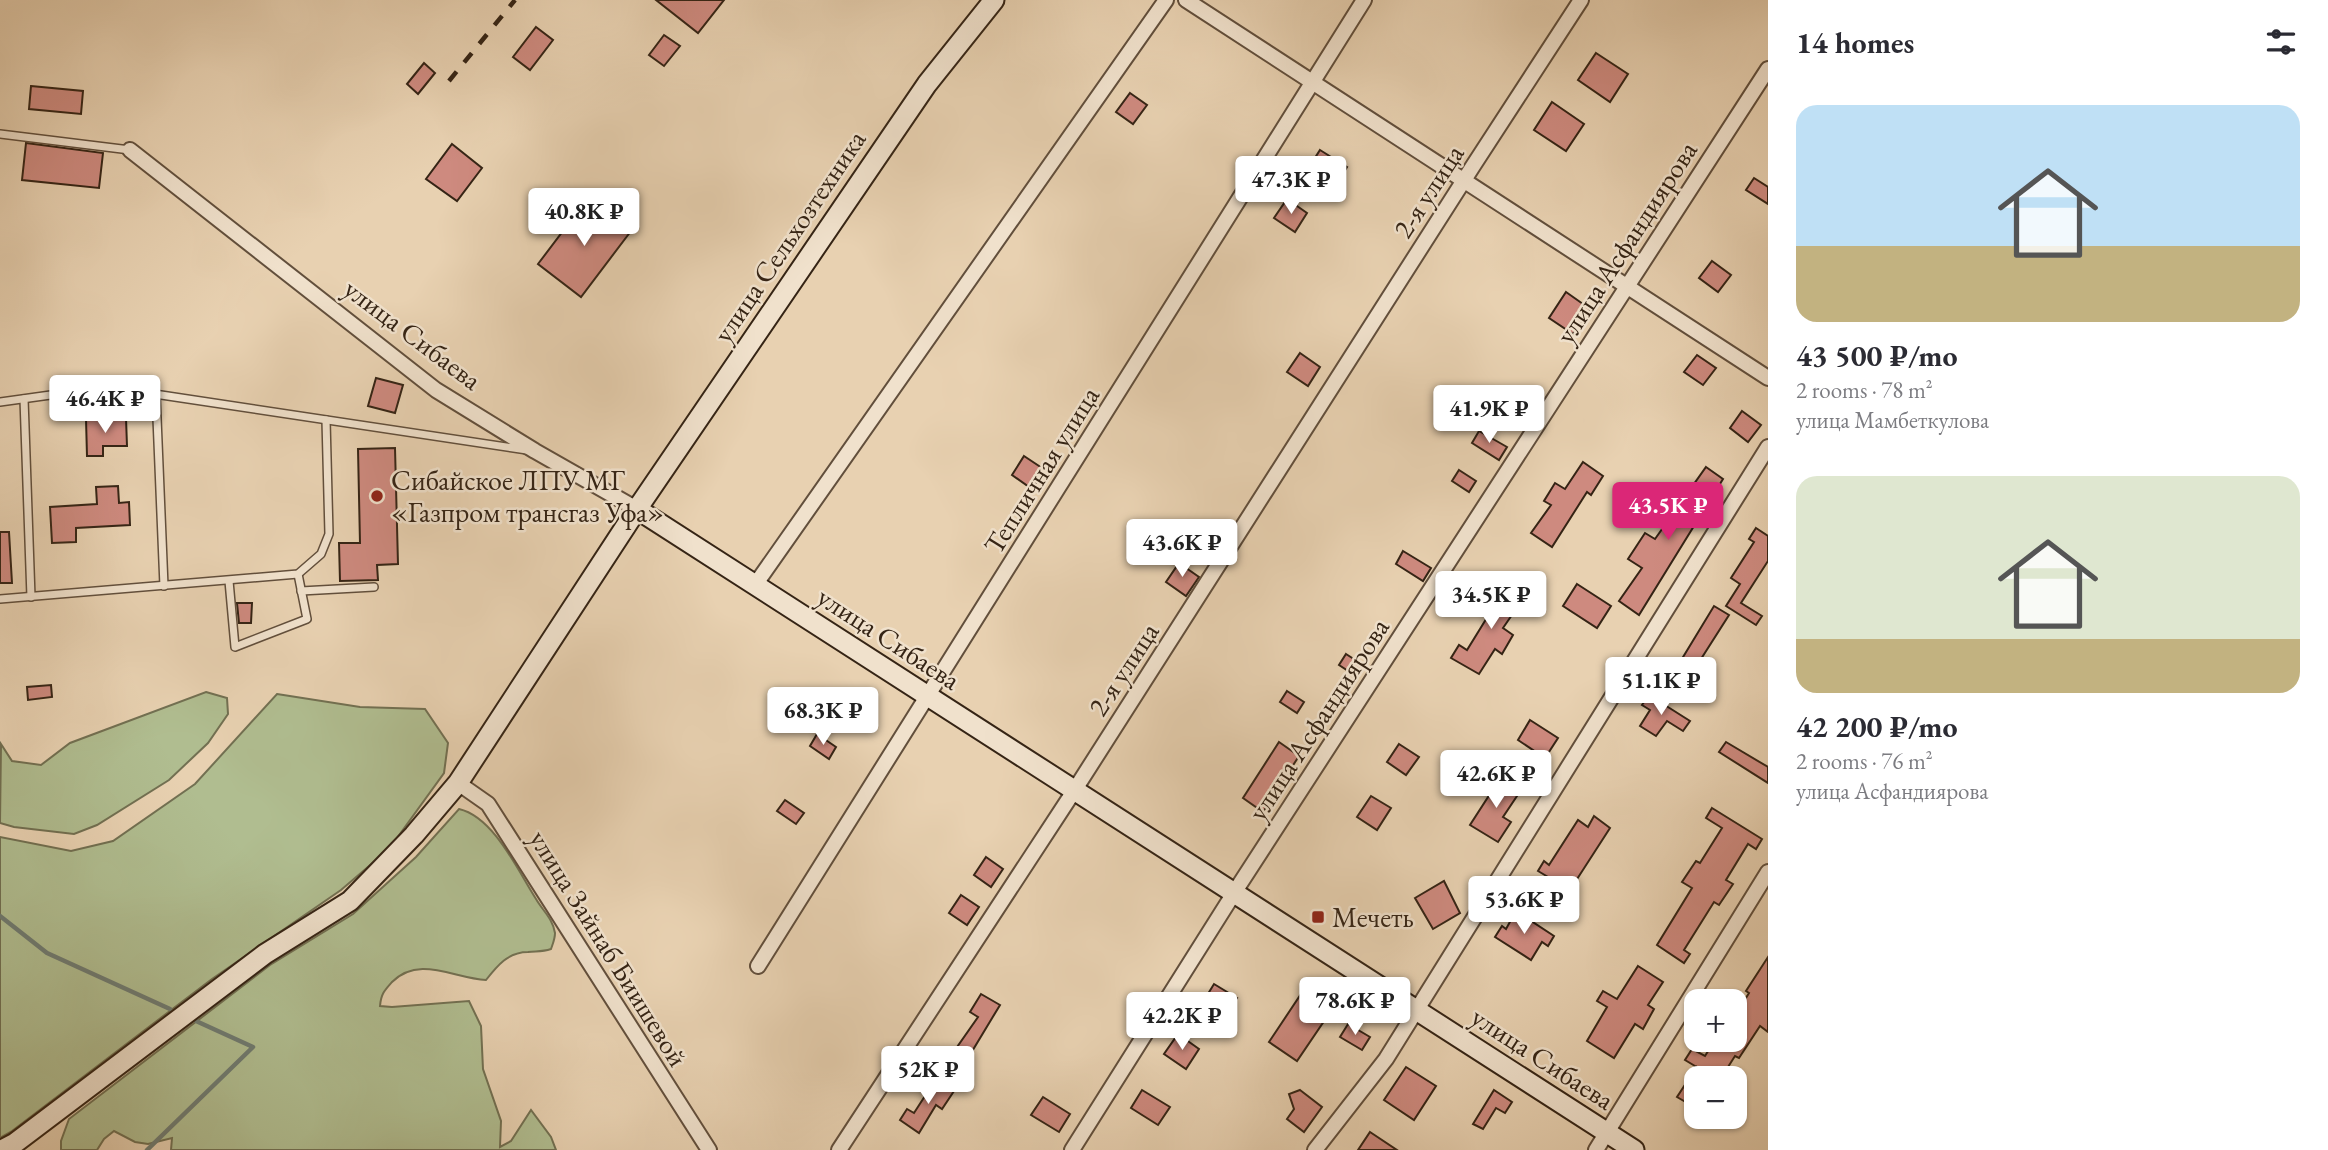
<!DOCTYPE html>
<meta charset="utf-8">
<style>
:root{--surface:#fff;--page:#f7f7f7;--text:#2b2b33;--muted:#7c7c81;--accent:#db2777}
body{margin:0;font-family:"EB Garamond",serif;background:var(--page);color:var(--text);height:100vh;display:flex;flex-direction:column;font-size:26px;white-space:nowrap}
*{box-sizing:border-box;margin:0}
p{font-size:23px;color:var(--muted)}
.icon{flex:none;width:38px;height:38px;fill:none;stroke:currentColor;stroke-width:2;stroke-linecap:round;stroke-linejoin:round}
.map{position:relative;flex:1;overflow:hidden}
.drawer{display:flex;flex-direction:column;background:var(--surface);width:560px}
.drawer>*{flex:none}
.controls{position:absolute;left:1684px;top:989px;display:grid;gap:14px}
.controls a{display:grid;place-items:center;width:63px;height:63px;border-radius:14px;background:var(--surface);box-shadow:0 2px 5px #0004;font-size:35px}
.price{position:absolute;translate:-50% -60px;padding:0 16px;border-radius:7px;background:#fff;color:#222;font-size:23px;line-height:46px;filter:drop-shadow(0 2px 4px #0008)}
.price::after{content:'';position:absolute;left:50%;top:42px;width:21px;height:16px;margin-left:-10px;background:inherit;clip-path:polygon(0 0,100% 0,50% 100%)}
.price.current{background:var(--accent);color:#fff}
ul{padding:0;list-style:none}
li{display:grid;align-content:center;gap:14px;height:371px;padding:0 28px}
li span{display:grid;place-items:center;height:217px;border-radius:21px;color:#555}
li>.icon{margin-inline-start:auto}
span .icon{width:126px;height:126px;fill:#fffc;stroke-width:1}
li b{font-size:30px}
h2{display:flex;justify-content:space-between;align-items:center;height:84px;padding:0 28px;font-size:30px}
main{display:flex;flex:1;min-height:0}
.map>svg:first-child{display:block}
</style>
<main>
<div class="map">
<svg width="1768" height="1150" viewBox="0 0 1768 1150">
<rect width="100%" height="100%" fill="#e8d1b1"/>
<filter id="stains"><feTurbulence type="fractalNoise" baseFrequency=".00286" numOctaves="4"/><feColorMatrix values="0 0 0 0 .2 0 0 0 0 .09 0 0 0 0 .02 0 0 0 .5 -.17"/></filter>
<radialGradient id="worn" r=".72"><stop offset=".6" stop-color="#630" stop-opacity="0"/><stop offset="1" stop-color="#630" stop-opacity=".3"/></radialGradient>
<g fill="#b0bd90" stroke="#727052" stroke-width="2">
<polygon points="206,692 227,698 228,714 208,743 169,780 97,825 74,834 14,827 0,823 1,744 12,761 41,765 70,743"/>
<polygon points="277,694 360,707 425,709 448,743 444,773 389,849 341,890 212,979 12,1131 0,1138 0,837 71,851 113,841 195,784"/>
<path d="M459,809C494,817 518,871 536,899C543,911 553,919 555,933C555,939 553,943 551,949C542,952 537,951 528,952C508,952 497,966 486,980C453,978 419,955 392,982C384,991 381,994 380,1006L392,1007L469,1001L481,1026L483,1069L501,1121L500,1147L511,1141L531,1110L551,1137L556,1150H171L172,1138L148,1144L135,1142L114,1131L104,1139L97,1150H61V1141L69,1119L270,965L353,914L416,857Z"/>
</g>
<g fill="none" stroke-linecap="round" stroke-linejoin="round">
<g stroke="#707c72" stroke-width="4.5">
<polyline points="0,916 47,953 170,1009"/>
<polyline points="147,1150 253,1047 196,1021"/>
</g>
</g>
<g fill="#ce8a7f" stroke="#352415" stroke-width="2">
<polygon points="656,0 724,0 698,33"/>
<polygon points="536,27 553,40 530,70 513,57"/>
<polygon points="664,35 680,46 664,66 649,55"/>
<polygon points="1596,53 1628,74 1610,102 1578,80"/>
<polygon points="424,63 435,73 418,94 407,84"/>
<polygon points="31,86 83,91 81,114 29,109"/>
<polygon points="1130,93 1147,105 1133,124 1116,112"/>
<polygon points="1552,102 1584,124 1566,151 1534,130"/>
<polygon points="26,143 103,153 99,188 22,180"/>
<polygon points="452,144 482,168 457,201 426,179"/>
<polygon points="1320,150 1347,167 1336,185 1308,169"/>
<polygon points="1754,178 1768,187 1768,204 1746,190"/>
<polygon points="588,198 631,231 581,297 538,264"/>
<polygon points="1287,199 1307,213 1295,232 1274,218"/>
<polygon points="1712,261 1731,275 1718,292 1699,278"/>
<polygon points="1566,292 1590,309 1573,334 1549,318"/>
<polygon points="1300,353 1320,367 1308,386 1287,372"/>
<polygon points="1697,355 1716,368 1703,385 1684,372"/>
<polygon points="376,378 403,385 395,413 368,406"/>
<polygon points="1742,411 1761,425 1748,442 1730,428"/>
<polygon points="126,418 127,446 103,446 103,456 87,456 86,419"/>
<polygon points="1479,431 1507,447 1499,460 1472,443"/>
<polygon points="395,448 398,564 377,565 378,580 340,581 339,543 360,543 358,449"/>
<polygon points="1024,456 1045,470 1032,489 1012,475"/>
<polygon points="1583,462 1603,476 1591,495 1587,492 1552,547 1531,533 1551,505 1544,501 1555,483 1565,489"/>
<polygon points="1706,467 1723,479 1639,615 1619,601 1642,568 1628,559 1645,533 1655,539"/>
<polygon points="1459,470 1476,481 1469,492 1452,481"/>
<polygon points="118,486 119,503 129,502 130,525 76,528 76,542 52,543 50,507 97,504 96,487"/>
<polygon points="1756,528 1768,536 1768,561 1741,603 1762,616 1756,625 1726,606 1740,584 1731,578 1754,542 1749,539"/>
<polygon points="0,532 9,532 12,583 0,583"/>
<polygon points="1403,551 1431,568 1423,581 1396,564"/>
<polygon points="1179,563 1199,577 1186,596 1166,582"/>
<polygon points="1505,582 1525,596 1503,628 1513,635 1502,654 1495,649 1479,674 1451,658 1459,645 1467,650 1496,603 1492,600"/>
<polygon points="1577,584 1611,606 1597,628 1563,606"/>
<polygon points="237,603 252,603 251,623 239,623"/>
<polygon points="1714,606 1729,615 1694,670 1704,677 1693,694 1666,677 1677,660 1680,662"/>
<polygon points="1346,654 1363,665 1356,676 1339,665"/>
<polygon points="51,685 52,697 28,700 27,687"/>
<polygon points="1287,691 1304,702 1297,713 1280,702"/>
<polygon points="1649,695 1690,721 1683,731 1667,721 1656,736 1640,726 1650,710 1642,705"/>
<polygon points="1530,720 1558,738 1545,758 1518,740"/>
<polygon points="817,734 836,747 829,759 810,746"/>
<polygon points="1279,742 1299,756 1263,812 1243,798"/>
<polygon points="1726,742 1768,767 1768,783 1719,752"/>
<polygon points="1399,744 1419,757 1406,775 1387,762"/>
<polygon points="1501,777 1521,790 1503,817 1511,822 1498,842 1470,825"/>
<polygon points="1371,796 1391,808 1377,830 1357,817"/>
<polygon points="785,800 804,813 796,824 777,811"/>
<polygon points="1712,808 1762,839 1756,849 1748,844 1726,880 1733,884 1719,905 1714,902 1684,950 1690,954 1684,963 1657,945 1692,888 1682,882 1696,861 1700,863 1722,828 1706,818"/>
<polygon points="1594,816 1610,828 1570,890 1538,871 1544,861 1549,865 1578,820 1588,827"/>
<polygon points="986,857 1003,869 991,887 974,875"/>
<polygon points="1444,881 1460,913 1433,929 1415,898"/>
<polygon points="961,895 979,907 967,925 949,913"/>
<polygon points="1516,911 1554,936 1548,946 1542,942 1531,960 1495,937 1502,926 1506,929"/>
<polygon points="1768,957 1768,1032 1760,1026 1739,1058 1735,1056 1721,1078 1715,1078 1685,1060 1692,1049 1705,1056 1715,1040 1734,1040 1734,1017 1749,993 1746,991"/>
<polygon points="1638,966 1663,982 1648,1005 1654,1009 1643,1029 1635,1024 1614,1058 1587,1041 1607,1007 1597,1001 1603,991 1617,999"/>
<polygon points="1214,984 1237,998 1225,1016 1203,1002"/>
<polygon points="1307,985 1335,1005 1297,1061 1269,1042"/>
<polygon points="981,994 1000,1005 968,1058 955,1050 978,1017 970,1012"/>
<polygon points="1348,1024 1370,1037 1362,1050 1340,1037"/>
<polygon points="1178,1034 1199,1049 1186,1069 1164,1054"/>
<polygon points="1406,1067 1436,1086 1414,1120 1384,1100"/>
<polygon points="1696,1068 1696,1108 1677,1097"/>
<polygon points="936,1079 954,1091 942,1109 936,1105 919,1133 900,1120 907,1109 914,1113"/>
<polygon points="1142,1090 1170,1107 1158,1125 1131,1108"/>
<polygon points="1300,1090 1322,1107 1304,1132 1287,1119 1294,1109 1289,1094"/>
<polygon points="1494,1090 1512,1102 1505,1113 1496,1108 1483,1129 1473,1124"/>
<polygon points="1043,1097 1070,1114 1059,1132 1031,1115"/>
<polygon points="1370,1132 1397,1150 1358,1150"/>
</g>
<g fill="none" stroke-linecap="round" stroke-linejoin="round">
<defs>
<g id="lane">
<polyline points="0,134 130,150"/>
<polyline points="156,394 164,586"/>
<polyline points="24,399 31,597"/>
<polyline points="0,402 108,387 527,450"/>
<polyline points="229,581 235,647 307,619 298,574"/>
<polyline points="301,591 374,587"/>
<polyline points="0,599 298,574 321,554 329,534 326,420"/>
</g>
<g id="street">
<polyline points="1186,0 1768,378"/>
<polyline points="130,150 436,390 535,451 637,509"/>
<polyline points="755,585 1166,0"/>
<polyline points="458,783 488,804 709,1150"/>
<polyline points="758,966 1364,0"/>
<polyline points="839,1150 1074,791 1473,166 1581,0"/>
<polyline points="1072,1150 1234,893 1768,69"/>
<polyline points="1315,1150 1386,1059 1768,447"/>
<polyline points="1596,1150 1768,872"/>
</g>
<g id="secondary">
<polyline points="637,509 1634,1150"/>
<polyline points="2,1150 15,1143 265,954 350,901 414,835 458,783 637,509 927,84 994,0"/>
</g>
</defs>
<use href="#lane" stroke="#624f3c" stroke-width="10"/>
<use href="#street" stroke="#624f3c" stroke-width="18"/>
<use href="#secondary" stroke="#352415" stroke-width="23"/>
<use href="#lane" stroke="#f0e1cc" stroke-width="7"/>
<use href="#street" stroke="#f0e1cc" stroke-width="14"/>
<use href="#secondary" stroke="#f0e1cc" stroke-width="19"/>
<polyline stroke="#352415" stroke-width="4.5" stroke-dasharray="12 12" stroke-linecap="butt" points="449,81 515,0"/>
</g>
<g fill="#8f2418" stroke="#f0e1cc" stroke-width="2.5">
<circle cx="377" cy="496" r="7"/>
<rect x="1311" y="910" width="14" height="14" rx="3.5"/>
</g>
<g text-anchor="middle" stroke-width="5" stroke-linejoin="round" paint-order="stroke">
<g font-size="28" fill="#352415" stroke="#f0e1cc">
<text transform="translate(1428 191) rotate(-57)" y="10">2-я улица</text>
<text transform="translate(789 236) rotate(-56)" y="10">улица Сельхозтехника</text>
<text transform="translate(1626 242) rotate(-57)" y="10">улица Асфандиярова</text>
<text transform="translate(413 334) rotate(37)" y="10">улица Сибаева</text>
<text transform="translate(1041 470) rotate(-58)" y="10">Тепличная улица</text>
<text transform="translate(889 638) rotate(33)" y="10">улица Сибаева</text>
<text transform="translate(1123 669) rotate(-57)" y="10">2-я улица</text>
<text transform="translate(1318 719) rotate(-57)" y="10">улица Асфандиярова</text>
<text transform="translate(609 948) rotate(58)" y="10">улица Зайнаб Биишевой</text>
<text transform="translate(1543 1058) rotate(33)" y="10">улица Сибаева</text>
</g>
<g font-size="28" fill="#352415" stroke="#f0e1cc" text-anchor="start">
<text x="391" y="490">Сибайское ЛПУ МГ<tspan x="391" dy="32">«Газпром трансгаз Уфа»</tspan></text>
<text x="1332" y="927">Мечеть</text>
</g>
</g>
<rect width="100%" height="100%" filter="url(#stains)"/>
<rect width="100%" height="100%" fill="url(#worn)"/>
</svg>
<div class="controls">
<a>+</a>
<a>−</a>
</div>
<b class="price" style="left:1291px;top:216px">47.3K ₽</b>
<b class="price" style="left:584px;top:248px">40.8K ₽</b>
<b class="price" style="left:105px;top:435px">46.4K ₽</b>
<b class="price" style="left:1489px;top:445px">41.9K ₽</b>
<b class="price current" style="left:1668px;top:542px">43.5K ₽</b>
<b class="price" style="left:1182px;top:579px">43.6K ₽</b>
<b class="price" style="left:1491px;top:631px">34.5K ₽</b>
<b class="price" style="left:1661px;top:717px">51.1K ₽</b>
<b class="price" style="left:823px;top:747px">68.3K ₽</b>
<b class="price" style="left:1496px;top:810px">42.6K ₽</b>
<b class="price" style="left:1524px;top:936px">53.6K ₽</b>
<b class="price" style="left:1355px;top:1037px">78.6K ₽</b>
<b class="price" style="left:1182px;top:1052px">42.2K ₽</b>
<b class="price" style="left:928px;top:1106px">52K ₽</b>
</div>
<section class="drawer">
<h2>14 homes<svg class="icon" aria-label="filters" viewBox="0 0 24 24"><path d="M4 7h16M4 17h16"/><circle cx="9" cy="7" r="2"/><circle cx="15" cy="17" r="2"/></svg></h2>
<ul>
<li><span style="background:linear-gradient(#bfe0f5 65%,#c2b280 0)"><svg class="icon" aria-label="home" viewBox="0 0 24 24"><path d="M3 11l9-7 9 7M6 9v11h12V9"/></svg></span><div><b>43 500 ₽/mo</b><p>2 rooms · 78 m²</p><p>улица Мамбеткулова</p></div></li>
<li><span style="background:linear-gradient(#dfe7d0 75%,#c2b280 0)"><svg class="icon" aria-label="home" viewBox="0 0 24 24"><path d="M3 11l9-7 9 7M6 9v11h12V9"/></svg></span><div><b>42 200 ₽/mo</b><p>2 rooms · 76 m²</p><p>улица Асфандиярова</p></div></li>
</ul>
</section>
</main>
